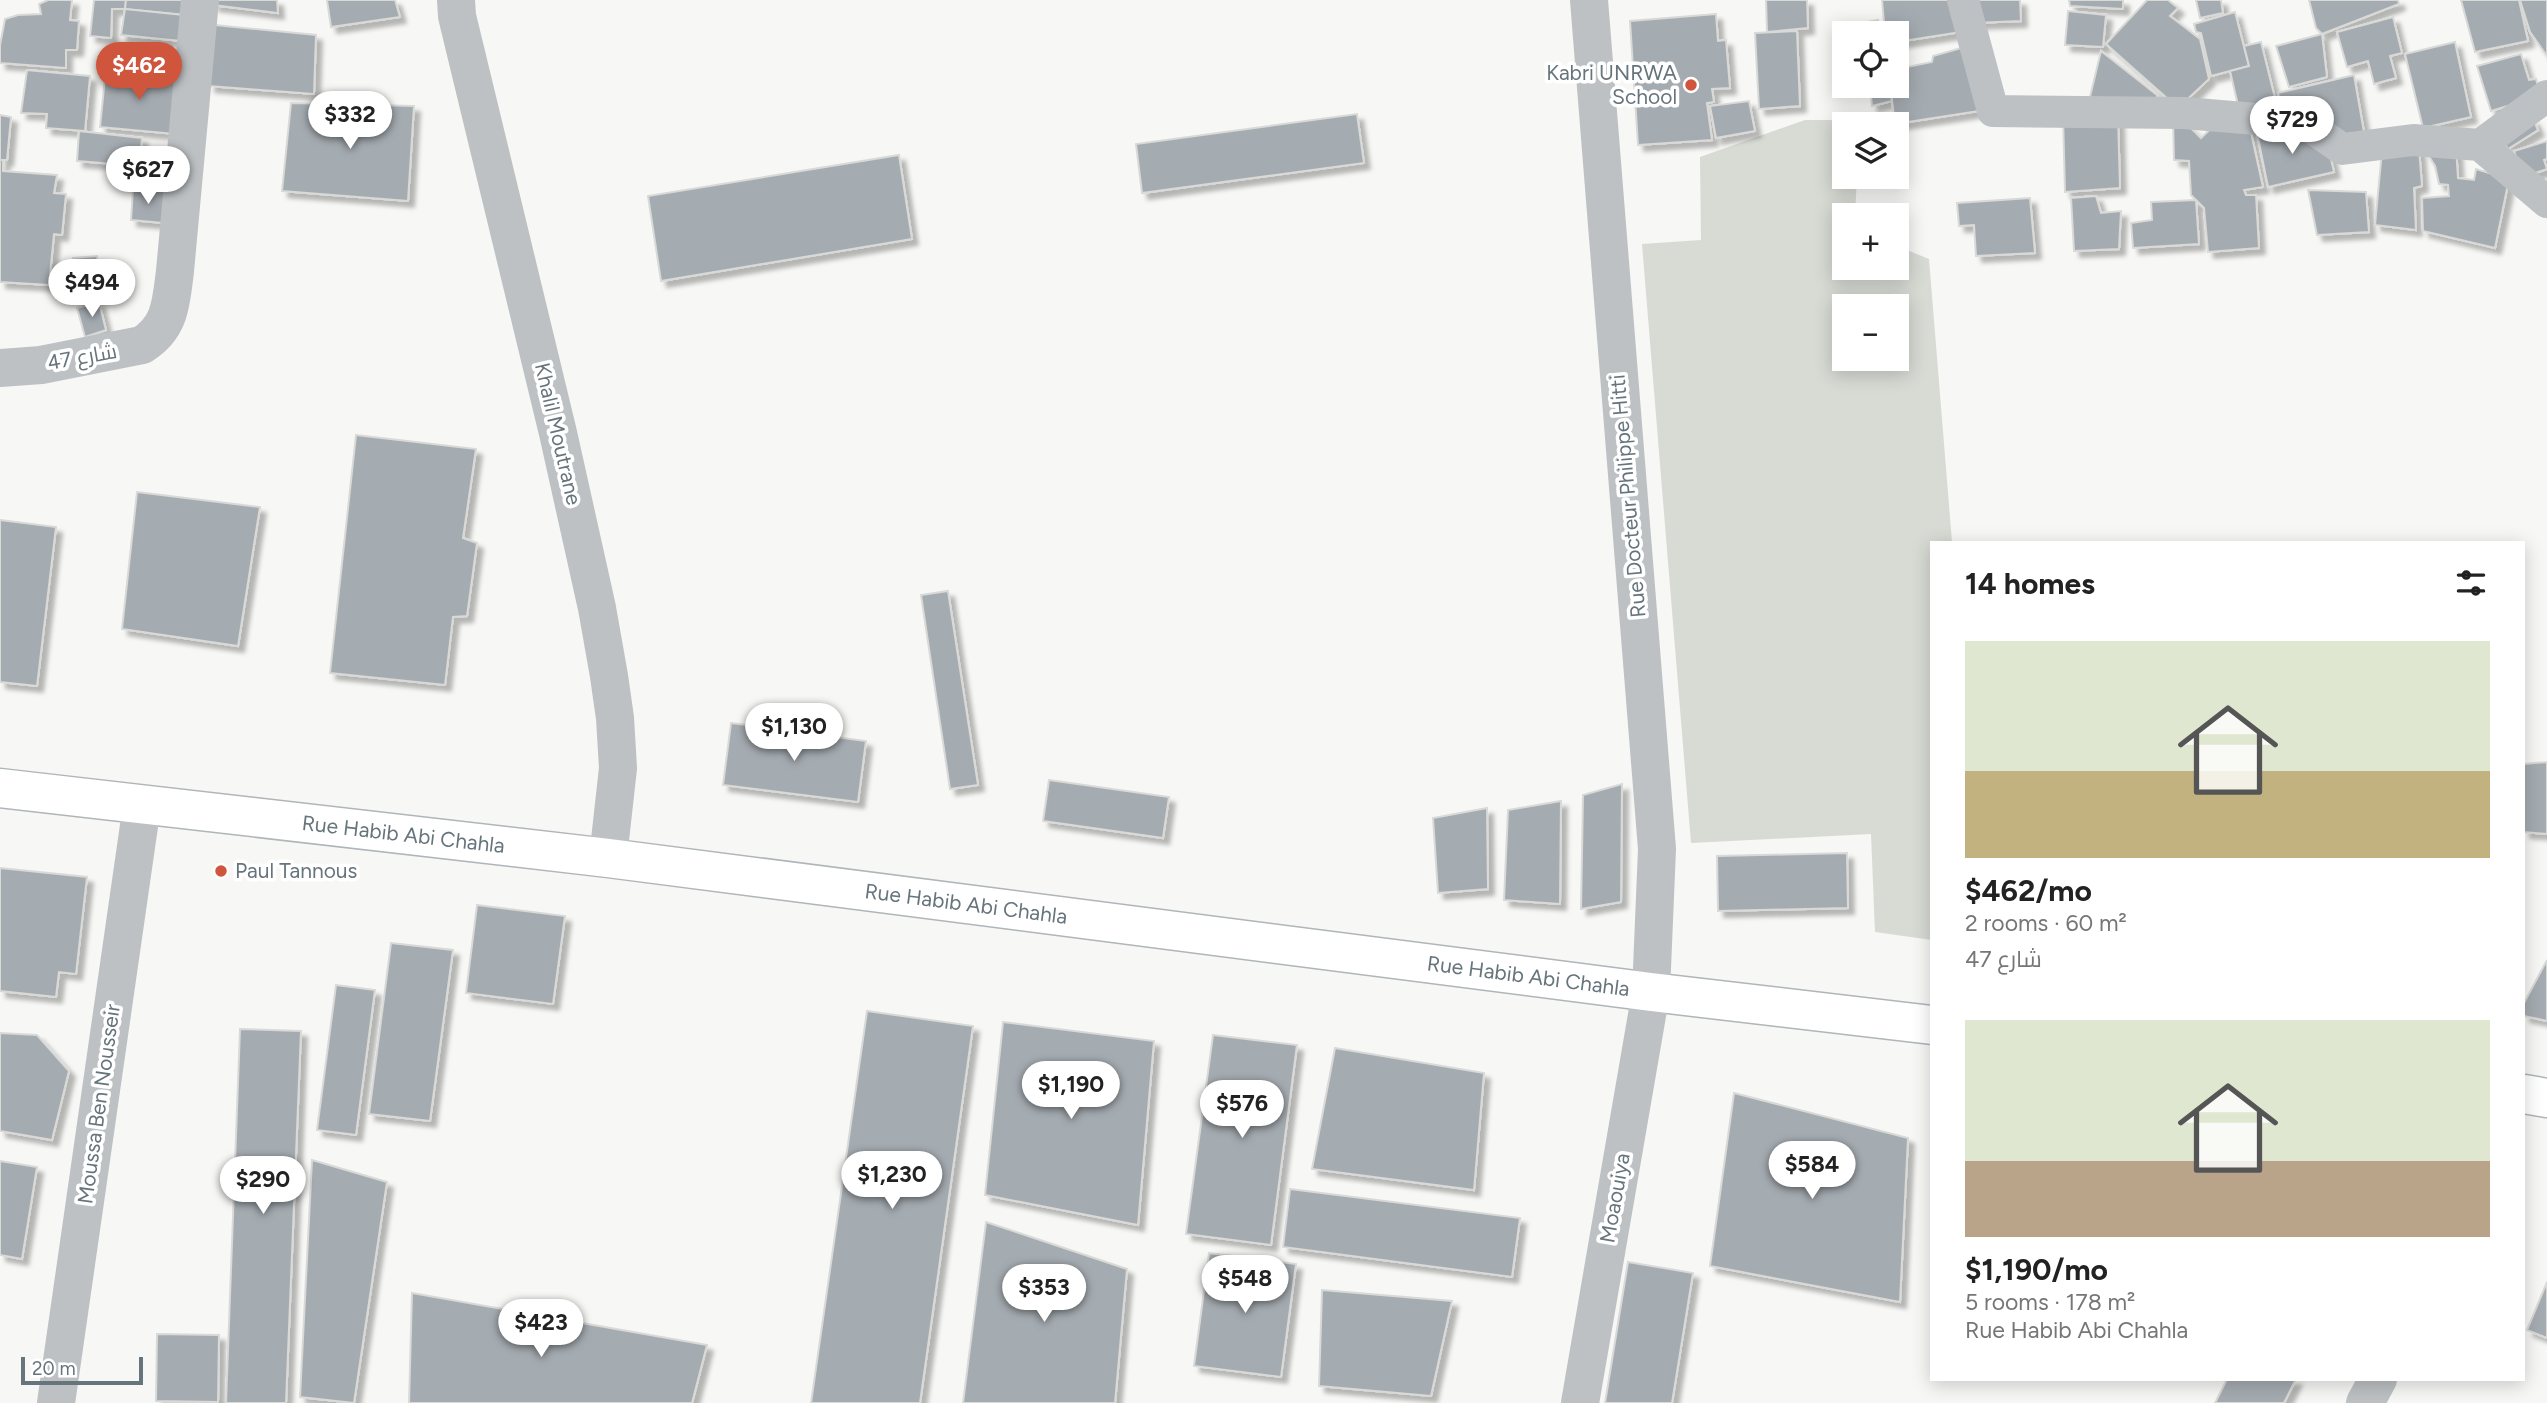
<!DOCTYPE html>
<meta charset="utf-8">
<style>
:root{--surface:#fff;--page:#f2f2f2;--text:#222;--muted:#767676;--accent:#cf563d}
body{margin:0;font-family:Figtree,Cairo,sans-serif;background:var(--page);color:var(--text);height:100vh;display:flex;flex-direction:column;font-size:26px;white-space:nowrap}
*{box-sizing:border-box;margin:0}
p{font-size:23px;color:var(--muted)}
.icon{flex:none;width:38px;height:38px;fill:none;stroke:currentColor;stroke-width:2;stroke-linecap:round;stroke-linejoin:round}
.map{position:relative;flex:1;overflow:hidden}
.drawer{position:absolute;left:1930px;top:541px;width:595px;height:840px;display:flex;flex-direction:column;background:var(--surface);border-radius:0px;box-shadow:0 4px 18px #0003}
.drawer>*{flex:none}
.controls{position:absolute;left:1832px;top:21px;display:grid;gap:14px}
.controls a{display:grid;place-items:center;width:77px;height:77px;border-radius:0px;background:var(--surface);box-shadow:0 4px 18px #0003;font-size:35px}
.scale{position:absolute;left:21px;bottom:18px;width:122px;box-sizing:border-box;padding-left:7px;border:4px solid #66747c;border-top:0;font-size:19px;line-height:24px;white-space:nowrap;color:#66747c;-webkit-text-stroke:5px #fff;paint-order:stroke}
.price{position:absolute;translate:-50% -60px;padding:0 16px;border-radius:24px;background:#fff;color:#222;font-size:23px;line-height:46px;filter:drop-shadow(0 2px 4px #0008)}
.price::after{content:'';position:absolute;left:50%;top:42px;width:21px;height:16px;margin-left:-10px;background:inherit;clip-path:polygon(0 0,100% 0,50% 100%)}
.price.on{background:var(--accent);color:#fff}
ul{padding:0;list-style:none}
li{display:grid;align-content:center;gap:14px;height:371px;padding:0 35px}
li span{display:grid;place-items:center;height:217px;border-radius:0px;color:#555}
li>.icon{margin-inline-start:auto}
span .icon{width:126px;height:126px;fill:#fffc;stroke-width:1}
li b{font-size:30px}
h2{display:flex;justify-content:space-between;align-items:center;height:84px;padding:0 35px;font-size:30px}
.map>svg:first-child{display:block}
</style>
<div class="map">
<svg width="2547" height="1403" viewBox="0 0 2547 1403">
<defs>
<filter id="shadow"><feDropShadow dx="6" dy="6" stdDeviation="2" flood-color="#0004"/></filter>
</defs>
<rect width="100%" height="100%" fill="#f7f7f5"/>
<path fill="#d7dbd4" fill-rule="evenodd" d="M1805,120H1859V124H1844V177H1857L1855,215H1844V268H1897V246L1929,259L1952,542H1932V940L1875,932L1871,834L1691,843L1642,244L1701,240L1700,157ZM1844,306H1897V359H1844Z"/>
<g fill="#a5acb1" stroke="#d9d9d7" stroke-width="2" filter="url(#shadow)">
<polygon points="48,0 72,0 70,20 79,21 77,50 66,50 66,68 0,63 0,45 5,19 18,15 41,14 39,4"/>
<polygon points="94,0 126,0 125,9 112,9 111,38 90,36"/>
<polygon points="126,0 185,0 184,15 125,9"/>
<polygon points="213,0 277,0 278,13 213,5"/>
<polygon points="327,0 395,0 400,17 331,27"/>
<polygon points="1766,0 1807,0 1808,28 1767,32"/>
<polygon points="1882,0 1956,0 1961,32 1897,42 1897,33 1885,33"/>
<polygon points="1973,0 2020,0 2021,21 1975,23"/>
<polygon points="2069,0 2123,0 2123,9 2070,6"/>
<polygon points="2147,0 2168,0 2178,8 2170,16 2200,39 2209,79 2178,108 2106,44"/>
<polygon points="2196,0 2221,0 2223,13 2200,18"/>
<polygon points="2309,0 2398,0 2399,4 2322,34 2316,28"/>
<polygon points="2461,0 2519,0 2528,41 2475,52"/>
<polygon points="2520,0 2547,0 2547,56 2530,32"/>
<polygon points="125,9 184,15 181,41 121,35"/>
<polygon points="2068,11 2106,15 2103,47 2065,45"/>
<polygon points="2235,12 2249,66 2211,76 2201,33 2196,32 2194,24"/>
<polygon points="1716,14 1718,41 1726,40 1730,88 1712,89 1714,102 1707,103 1712,140 1638,145 1630,21"/>
<polygon points="2393,17 2402,53 2390,56 2396,78 2374,84 2368,61 2347,67 2337,32"/>
<polygon points="1878,20 1881,33 1863,33 1861,23"/>
<polygon points="215,25 316,35 314,94 209,86"/>
<polygon points="1797,31 1800,106 1759,109 1755,33"/>
<polygon points="2322,34 2327,77 2289,87 2276,46"/>
<polygon points="2261,42 2277,106 2240,114 2230,71 2249,66 2244,46"/>
<polygon points="2455,42 2471,117 2423,128 2405,54"/>
<polygon points="1961,48 1979,111 1895,124 1890,86 1897,86 1897,69 1932,62 1933,56"/>
<polygon points="2101,51 2157,95 2160,110 2088,105"/>
<polygon points="2521,54 2529,80 2536,79 2541,96 2491,111 2477,66"/>
<polygon points="106,68 178,77 175,134 100,127"/>
<polygon points="27,70 90,76 85,131 46,128 47,114 21,113"/>
<polygon points="2354,75 2364,132 2341,138 2285,119 2278,93"/>
<polygon points="1870,86 1889,86 1892,101 1872,106"/>
<polygon points="1749,101 1755,131 1716,138 1710,106"/>
<polygon points="291,103 414,106 408,201 282,191"/>
<polygon points="1357,114 1364,163 1142,193 1136,144"/>
<polygon points="0,115 11,117 7,160 0,160"/>
<polygon points="2063,116 2118,116 2120,188 2065,192"/>
<polygon points="2173,119 2182,119 2201,138 2221,119 2248,119 2263,187 2244,190 2246,195 2256,195 2259,248 2208,252 2204,208 2191,195 2189,161 2174,160"/>
<polygon points="2533,119 2538,130 2508,149 2502,140"/>
<polygon points="2255,123 2327,142 2334,172 2268,187"/>
<polygon points="79,131 142,138 139,166 77,161"/>
<polygon points="2547,141 2547,159 2544,160 2547,169 2524,177 2514,151"/>
<polygon points="2456,147 2458,178 2474,180 2476,169 2509,179 2495,248 2423,231 2422,198 2449,196 2448,185 2439,184 2435,166 2424,148"/>
<polygon points="2419,148 2422,186 2414,188 2416,230 2375,225 2382,151"/>
<polygon points="899,155 912,239 661,281 648,196"/>
<polygon points="0,160 3,160 3,171 57,175 54,193 66,194 62,235 54,234 49,285 0,282"/>
<polygon points="133,189 165,191 163,223 131,220"/>
<polygon points="2308,190 2366,192 2369,232 2317,235"/>
<polygon points="2096,196 2101,213 2121,211 2119,249 2074,251 2071,198"/>
<polygon points="2030,198 2035,253 1976,256 1974,225 1959,226 1957,203"/>
<polygon points="2196,200 2199,244 2133,248 2131,223 2152,220 2151,202"/>
<polygon points="97,256 101,295 76,299 73,258"/>
<polygon points="99,302 106,330 85,337 77,308"/>
<polygon points="356,435 476,449 463,538 477,543 467,616 453,617 445,685 330,673"/>
<polygon points="137,492 260,507 238,646 122,629"/>
<polygon points="0,520 56,527 37,686 0,682"/>
<polygon points="948,591 978,785 950,789 921,595"/>
<polygon points="731,723 866,741 858,802 723,785"/>
<polygon points="2547,762 2547,834 2524,832 2524,764"/>
<polygon points="1049,780 1169,797 1163,838 1043,821"/>
<polygon points="1622,784 1621,902 1581,909 1583,795"/>
<polygon points="1561,801 1560,904 1504,900 1508,810"/>
<polygon points="1487,808 1488,889 1438,893 1433,818"/>
<polygon points="1847,853 1848,908 1718,911 1717,856"/>
<polygon points="0,868 87,877 76,974 59,972 56,997 0,991"/>
<polygon points="477,905 565,916 553,1004 466,993"/>
<polygon points="391,943 453,950 430,1121 369,1114"/>
<polygon points="2547,960 2547,1021 2524,1016 2524,1003"/>
<polygon points="336,985 375,990 356,1135 317,1130"/>
<polygon points="867,1011 973,1026 920,1403 811,1403"/>
<polygon points="1003,1022 1154,1041 1138,1225 985,1195"/>
<polygon points="240,1029 301,1031 286,1403 226,1403"/>
<polygon points="0,1033 37,1035 69,1071 52,1140 0,1131"/>
<polygon points="1213,1035 1297,1045 1271,1245 1186,1234"/>
<polygon points="1335,1048 1484,1073 1474,1190 1312,1169"/>
<polygon points="1734,1093 1908,1138 1900,1302 1710,1266"/>
<polygon points="312,1160 387,1182 354,1403 300,1397"/>
<polygon points="0,1161 37,1167 22,1259 0,1255"/>
<polygon points="1290,1189 1520,1218 1512,1277 1283,1247"/>
<polygon points="986,1222 1127,1269 1115,1403 963,1403"/>
<polygon points="1209,1253 1296,1264 1281,1377 1194,1366"/>
<polygon points="1628,1262 1693,1273 1672,1403 1605,1403"/>
<polygon points="2547,1282 2547,1338 2527,1330"/>
<polygon points="1322,1290 1452,1301 1431,1396 1319,1386"/>
<polygon points="412,1293 707,1345 692,1403 409,1403"/>
<polygon points="157,1334 219,1335 218,1402 156,1401"/>
<polygon points="2227,1379 2296,1379 2284,1403 2215,1403"/>
</g>
<g fill="none" stroke-linecap="round" stroke-linejoin="round">
<defs>
<g id="secondary">
<path id="s1" d="M0,788L608,858L1651,992L1932,1025"/>
<polyline points="2524,1094 2547,1098"/>
</g>
</defs>
<use href="#secondary" stroke="#afb5b9" stroke-width="41"/>
<g stroke="#bdc1c4" stroke-width="32">
<polyline points="1963,0 1993,111 2184,113 2305,123 2342,149 2413,140 2480,145 2547,202"/>
<polyline points="2480,145 2547,96"/>
</g>
<g stroke="#bdc1c4" stroke-width="38">
<path d="M0,368L41,365L142,345C171,327 171,302 175,271L200,0"/>
<polyline points="56,1403 142,805"/>
<polyline points="1580,1403 1651,992 1657,849 1589,0"/>
<polyline points="2365,1403 2378,1379"/>
</g>
<polyline stroke="#bdc1c4" stroke-width="38" points="456,0 457,16 558,433 597,608 609,676 615,718 618,768 608,858"/>
<use href="#secondary" stroke="#fff" stroke-width="38"/>
</g>
<g fill="#cf563d" stroke="#fff" stroke-width="2.5">
<circle cx="1691" cy="85" r="7"/>
<circle cx="221" cy="871" r="7"/>
</g>
<g text-anchor="middle" stroke-width="7" stroke-linejoin="round" paint-order="stroke">
<g font-size="21" fill="#66747c" stroke="#fff" text-anchor="end">
<text x="1677" y="80">Kabri UNRWA<tspan x="1677" dy="24">School</tspan></text>
<text x="235" y="878" text-anchor="start">Paul Tannous</text>
</g>
<g font-size="21" fill="#66747c" stroke="#fff">
<text transform="translate(82 357) rotate(-10)" y="7">شارع 47</text>
<text transform="translate(558 434) rotate(77)" y="7">Khalil Moutrane</text>
<text transform="translate(1628 496) rotate(-95)" y="7">Rue Docteur Philippe Hitti</text>
<text dy="7" stroke="none"><textPath href="#s1" startOffset="406">Rue Habib Abi Chahla</textPath></text>
<text dy="7" stroke="none"><textPath href="#s1" startOffset="973">Rue Habib Abi Chahla</textPath></text>
<text dy="7" stroke="none"><textPath href="#s1" startOffset="1540">Rue Habib Abi Chahla</textPath></text>
<text transform="translate(99 1104) rotate(-82)" y="7">Moussa Ben Nousseir</text>
<text transform="translate(1615 1198) rotate(-80)" y="7">Moaouiya</text>
</g>
</g>
</svg>
<div class="controls">
<a><svg class="icon" aria-label="locate" viewBox="0 0 24 24"><circle cx="12" cy="12" r="6"/><path d="M12 2v4M12 18v4M2 12h4M18 12h4"/></svg></a>
<a><svg class="icon" aria-label="layers" viewBox="0 0 24 24"><path d="M12 4l9 5-9 5-9-5zM3 14l9 5 9-5"/></svg></a>
<a>+</a>
<a>−</a>
</div>
<div class="scale">20 m</div>
<b class="price on" style="left:139px;top:102px">$462</b>
<b class="price" style="left:350px;top:151px">$332</b>
<b class="price" style="left:2292px;top:156px">$729</b>
<b class="price" style="left:148px;top:206px">$627</b>
<b class="price" style="left:92px;top:319px">$494</b>
<b class="price" style="left:794px;top:763px">$1,130</b>
<b class="price" style="left:1071px;top:1121px">$1,190</b>
<b class="price" style="left:1242px;top:1140px">$576</b>
<b class="price" style="left:1812px;top:1201px">$584</b>
<b class="price" style="left:892px;top:1211px">$1,230</b>
<b class="price" style="left:263px;top:1216px">$290</b>
<b class="price" style="left:1245px;top:1315px">$548</b>
<b class="price" style="left:1044px;top:1324px">$353</b>
<b class="price" style="left:541px;top:1359px">$423</b>
<section class="drawer">
<h2>14 homes<svg class="icon" aria-label="filters" viewBox="0 0 24 24"><path d="M4 7h16M4 17h16"/><circle cx="9" cy="7" r="2"/><circle cx="15" cy="17" r="2"/></svg></h2>
<ul>
<li><span style="background:linear-gradient(#dfe7d0 60%,#c2b280 0)"><svg class="icon" aria-label="home" viewBox="0 0 24 24"><path d="M3 11l9-7 9 7M6 9v11h12V9"/></svg></span><div><b>$462/mo</b><p>2 rooms · 60 m²</p><p>شارع 47</p></div></li>
<li><span style="background:linear-gradient(#dfe7d0 65%,#b9a48a 0)"><svg class="icon" aria-label="home" viewBox="0 0 24 24"><path d="M3 11l9-7 9 7M6 9v11h12V9"/></svg></span><div><b>$1,190/mo</b><p>5 rooms · 178 m²</p><p>Rue Habib Abi Chahla</p></div></li>
</ul>
</section>
</div>
